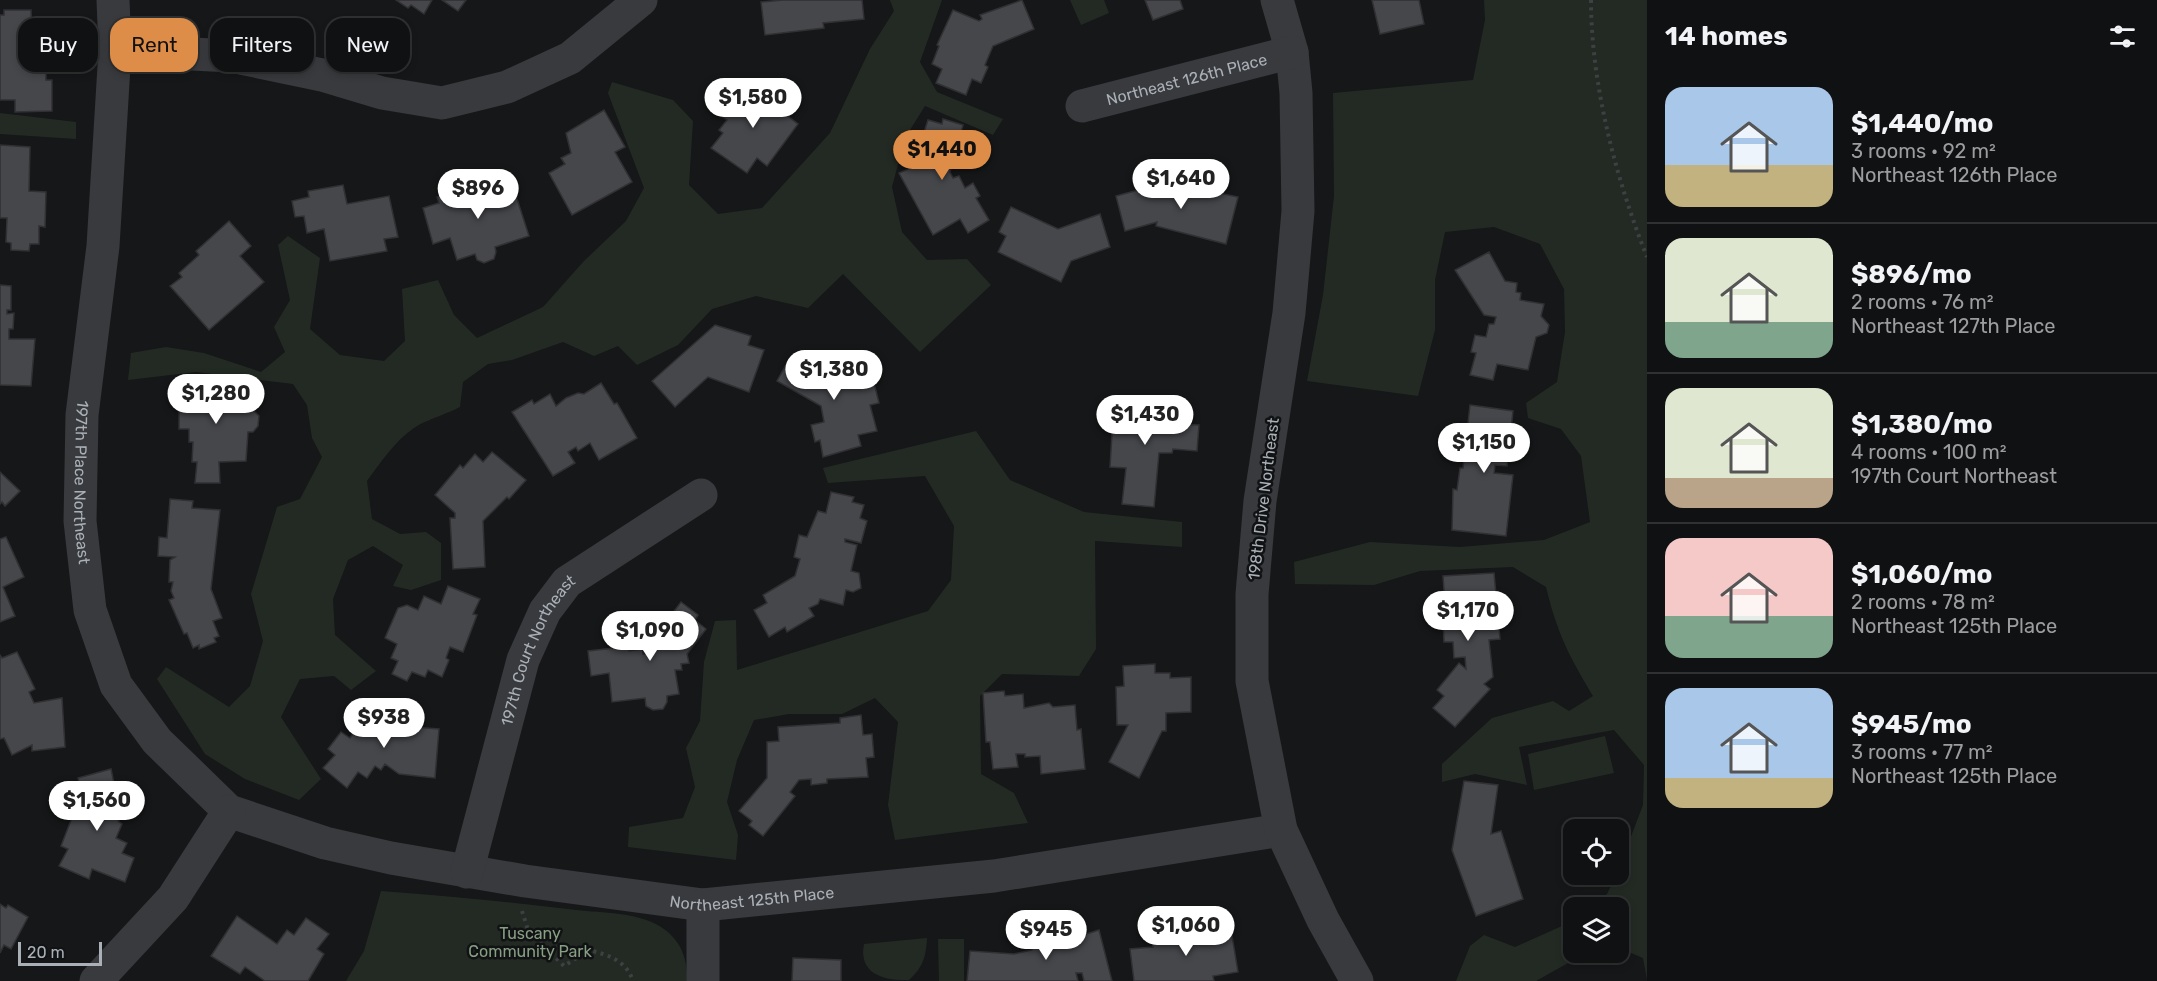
<!DOCTYPE html>
<meta charset="utf-8">
<style>
:root{--surface:#101112;--page:#191a1b;--text:#f1f3f6;--muted:#9c9d9f;--line:#303132;--accent:#de8d48}
body{margin:0;font-family:Rubik,sans-serif;background:var(--page);color:var(--text);height:100vh;display:flex;flex-direction:column;font-size:22px;white-space:nowrap}
*{box-sizing:border-box;margin:0}
p{font-size:20px;color:var(--muted)}
.icon{flex:none;width:33px;height:33px;fill:none;stroke:currentColor;stroke-width:2;stroke-linecap:round;stroke-linejoin:round}
.map{position:relative;flex:1;overflow:hidden}
.drawer{display:flex;flex-direction:column;background:var(--surface);width:510px}
.drawer>*{flex:none}
.guide{position:absolute;left:18px;top:18px;width:570px;height:54px;display:flex;gap:12px}
.controls{position:absolute;left:1563px;top:819px;display:grid;gap:12px}
.controls a{display:grid;place-items:center;width:66px;height:66px;border-radius:12px;background:var(--surface);box-shadow:0 3px 9px #0003,0 0 0 2px var(--line);font-size:30px}
.scale{position:absolute;left:18px;bottom:15px;width:84px;box-sizing:border-box;padding-left:6px;border:3px solid #aab0b7;border-top:0;font-size:16px;line-height:21px;white-space:nowrap;color:#aab0b7;-webkit-text-stroke:4px #111213;paint-order:stroke}
.price{position:absolute;translate:-50% -51px;padding:0 14px;border-radius:21px;background:#fff;color:#222;font-size:20px;line-height:39px;filter:drop-shadow(0 2px 3px #0008)}
.price::after{content:'';position:absolute;left:50%;top:36px;width:18px;height:14px;margin-left:-9px;background:inherit;clip-path:polygon(0 0,100% 0,50% 100%)}
.price.on{background:var(--accent);color:#111}
ul{padding:0;list-style:none}
li{display:flex;align-items:center;gap:18px;height:150px;padding:0 18px}
li+li{border-top:2px solid var(--line)}
li span{display:grid;place-items:center;flex:none;width:168px;height:120px;border-radius:18px;color:#555}
li>.icon{margin-inline-start:auto}
span .icon{width:72px;height:72px;fill:#fffc;stroke-width:1}
li b{font-size:26px}
h2{display:flex;justify-content:space-between;align-items:center;height:72px;padding:0 18px;font-size:26px}
.pill{padding:0 21px;border-radius:18px;background:var(--surface);box-shadow:0 3px 9px #0003,0 0 0 2px var(--line);font-size:21px;line-height:54px}
.pill.on{background:var(--accent);color:#111}
main{display:flex;flex:1;min-height:0}
.map>svg:first-child{display:block}
</style>
<main>
<div class="map">
<svg width="1647" height="981" viewBox="0 0 1647 981">
<rect width="100%" height="100%" fill="#161718"/>
<g fill="#232a23">
<path d="M890,0H942L920,62L937,92L1003,119L993,135L925,106L905,138L892,187L902,232L927,260L967,259L991,285L920,352L843,274L808,308L756,296L712,309L678,345L637,365L618,346L594,356L563,342L512,360L488,364L463,382L460,407C447,414 423,421 414,428C395,441 381,462 367,481L372,519L400,534L426,532L441,543V580L411,590L393,586L403,565L373,546L348,560L333,599L335,635L376,671L351,690L334,676L300,679L281,717L321,779L299,800L245,779L205,754L157,679L166,667L229,707L250,686L263,641L251,594L277,507L300,499L322,457L312,438L307,405L293,384L196,372L128,380L131,353L166,347L204,353L261,372L285,352L274,327L290,300L278,245L288,236L320,258L310,329L340,355L384,361L405,341L402,289L438,280L454,315L477,338L543,307L584,261L626,221L644,188L608,93L612,82L673,100L693,121L689,185L718,214L762,208L830,133L870,49L894,11Z"/>
<polygon points="1070,0 1104,0 1109,13 1081,25"/>
<path d="M1484,0H1647V980L1643,958L1619,948L1618,908L1590,907L1607,894L1616,875L1618,874L1619,868L1643,805L1644,765L1614,730L1519,747L1527,785L1475,774L1442,782V764L1492,718L1553,701L1569,711L1593,696C1569,656 1557,633 1546,587L1513,567L1420,571L1374,585L1295,584L1294,562L1370,542L1460,547L1544,540L1590,522L1581,456L1561,429L1528,418L1526,403L1557,382L1565,332L1564,289L1540,244L1494,227L1445,232L1435,280V330L1418,396L1307,381L1323,295L1334,196L1333,93L1473,80L1485,20Z"/>
<polygon points="0,113 76,122 76,139 0,134"/>
<polygon points="976,431 1010,480 1084,512 1182,522 1182,547 1095,541 1096,649 1079,676 1002,674 980,696 981,774 1014,793 1028,823 895,840 888,805 898,722 875,698 842,714 789,714 754,720 737,760 727,802 738,835 736,860 628,847 629,827 683,818 695,787 686,748 700,721 704,662 715,621 736,620 737,670 928,611 951,580 954,526 925,476 828,483 823,468"/>
<polygon points="1605,736 1614,773 1534,790 1528,754"/>
<path d="M381,891C446,896 511,902 576,910C603,913 637,912 661,927C680,939 688,958 687,981H346L364,951Z"/>
<polygon points="1573,921 1574,952 1586,953 1536,981 1456,981 1470,946 1484,935 1515,947"/>
<path d="M927,938C926,957 923,967 909,980C884,981 858,974 864,944Z"/>
<polygon points="938,939 964,939 964,981 939,981"/>
</g>
<g fill="#46474b" stroke="#313134" stroke-width="1.5">
<polygon points="396,0 432,0 424,14 411,5 408,8"/>
<polygon points="442,0 466,0 458,11"/>
<polygon points="783,0 862,0 864,19 823,23 824,28 765,35 761,2"/>
<polygon points="1022,0 1034,29 993,46 985,65 988,67 981,83 972,79 966,95 936,83 942,69 932,64 939,46 937,45 953,10 979,21 982,19 980,15"/>
<polygon points="1145,0 1180,0 1183,9 1153,20"/>
<polygon points="1372,0 1419,0 1424,24 1380,34"/>
<polygon points="4,10 31,10 32,41 40,41 40,57 36,57 36,64 46,65 46,80 52,80 52,111 15,112 15,100 0,100 0,15 4,15"/>
<polygon points="746,83 779,105 776,107 798,124 767,166 757,158 747,173 711,148 723,133 719,130 727,120 720,115"/>
<polygon points="604,110 625,147 615,152 632,182 572,215 549,173 565,164 561,158 571,153 566,133"/>
<polygon points="943,119 963,125 950,172 953,178 959,176 965,188 973,183 980,196 976,198 989,220 968,233 960,219 933,235 899,173 913,167 928,120 942,124"/>
<polygon points="0,145 30,147 29,191 46,192 45,227 39,226 39,244 30,244 29,251 11,250 11,243 6,242 7,218 0,218"/>
<polygon points="509,174 529,236 495,247 496,252 494,259 484,263 477,260 475,254 457,260 450,238 433,244 423,208 439,203 437,197 468,187 472,199 478,197 477,193 488,190 485,181"/>
<polygon points="1187,177 1206,181 1205,186 1220,189 1219,193 1238,197 1226,244 1156,226 1157,222 1125,231 1116,196 1157,185 1158,188 1168,186 1183,190"/>
<polygon points="343,185 347,204 389,196 398,237 384,239 387,251 330,261 324,229 307,233 304,216 295,217 292,201 309,197 308,191"/>
<polygon points="1011,207 1058,229 1100,214 1110,247 1071,261 1061,282 998,252 1006,236 999,232"/>
<polygon points="229,221 251,246 240,256 264,282 209,330 170,286 182,277 179,273 199,255 196,251"/>
<polygon points="1489,252 1505,281 1517,283 1516,292 1521,293 1520,300 1544,304 1541,316 1549,325 1547,333 1536,337 1528,370 1497,364 1493,380 1470,375 1476,353 1471,352 1475,335 1486,337 1489,324 1494,324 1496,317 1484,315 1455,270"/>
<polygon points="0,285 11,286 11,310 7,310 7,314 14,313 13,329 9,329 9,339 35,339 31,386 0,385"/>
<polygon points="715,325 751,336 748,345 764,350 749,392 708,377 675,407 652,381"/>
<polygon points="810,351 839,367 840,372 859,367 865,386 874,383 879,403 870,405 877,431 858,435 861,446 823,457 820,440 815,442 811,425 824,422 821,406 777,381 787,363 791,365 798,352 808,356"/>
<polygon points="213,378 213,386 247,386 247,409 252,409 259,416 258,426 253,432 248,432 246,461 219,462 220,483 195,483 197,462 192,462 193,442 189,442 189,429 179,429 179,395 182,395 182,379"/>
<polygon points="601,383 614,404 617,403 637,438 599,460 590,443 578,451 576,447 568,452 575,463 553,476 512,412 532,400 534,404 550,394 556,406 566,398 578,393 584,394"/>
<polygon points="1114,401 1160,403 1159,414 1176,415 1176,424 1199,425 1197,451 1173,449 1172,453 1159,453 1154,507 1122,504 1126,468 1110,467"/>
<polygon points="1470,405 1513,411 1507,466 1495,465 1494,473 1513,475 1506,536 1452,530 1453,489 1457,490 1460,468 1463,468"/>
<polygon points="492,452 526,480 509,499 507,497 483,521 485,567 453,569 450,518 455,518 455,513 435,495 460,465 463,468 475,454 483,462"/>
<polygon points="0,472 20,491 5,506 2,502 0,504"/>
<polygon points="831,492 854,497 852,502 864,505 860,518 867,521 861,543 845,539 845,542 857,545 851,571 859,573 861,588 853,592 846,590 843,605 820,599 818,604 809,608 814,616 787,632 785,627 769,637 754,610 767,603 763,595 795,576 800,559 794,557 799,535 807,537 818,511 826,513"/>
<polygon points="170,499 193,501 192,508 220,510 211,589 222,618 213,621 219,636 214,638 216,642 199,649 199,645 193,648 187,633 184,634 169,600 174,598 171,591 173,582 169,582 170,560 175,557 158,556 159,537 167,538"/>
<polygon points="6,537 24,577 3,587 15,616 0,622 0,539"/>
<polygon points="1494,573 1500,639 1489,640 1493,677 1484,684 1490,689 1455,727 1433,708 1444,696 1437,690 1459,663 1466,669 1465,657 1454,658 1453,642 1444,642 1443,620 1446,620 1443,576"/>
<polygon points="448,586 480,599 473,614 477,615 463,652 450,647 446,658 449,660 442,677 428,670 425,677 412,672 407,681 392,674 398,661 391,658 397,644 385,638 398,608 407,605 418,610 424,596 441,604"/>
<polygon points="681,602 698,615 695,620 706,629 687,654 689,663 681,664 682,670 675,670 679,694 667,696 667,702 663,709 653,710 646,706 645,698 612,702 609,673 591,676 588,651 614,648 613,642 628,641 629,651 643,649 643,654 650,654 649,644"/>
<polygon points="17,652 35,689 29,692 34,703 62,698 65,747 32,751 32,745 12,755 4,738 0,739 0,655 2,658"/>
<polygon points="1155,664 1155,673 1170,673 1170,678 1191,677 1191,712 1166,713 1166,731 1162,731 1139,778 1109,762 1128,725 1117,725 1116,687 1124,686 1123,666"/>
<polygon points="1004,691 1005,696 1023,694 1024,708 1049,703 1053,707 1075,705 1077,730 1081,729 1085,769 1041,774 1040,756 1025,757 1025,754 1016,754 1018,767 993,769 990,742 986,742 983,693"/>
<polygon points="375,701 394,715 391,719 409,732 413,727 439,729 435,778 399,774 385,764 381,770 375,766 367,778 358,772 347,788 323,768 335,755 328,749 341,732 350,738"/>
<polygon points="861,715 863,735 872,734 874,757 866,758 868,777 827,779 827,783 811,785 811,779 799,780 790,792 795,796 763,836 749,825 752,821 739,811 767,778 767,742 779,741 778,727 840,723 840,718"/>
<polygon points="111,769 121,817 118,821 122,824 116,838 127,843 122,853 134,858 125,882 92,869 89,879 59,866 68,849 61,846 75,810 83,813 85,810 78,778"/>
<polygon points="1464,781 1498,785 1491,834 1501,831 1523,899 1476,916 1452,850"/>
<polygon points="0,904 6,908 8,905 28,917 11,949 4,945 0,953"/>
<polygon points="237,916 277,944 287,930 294,935 306,918 329,934 317,949 324,954 308,981 265,981 245,967 240,974 211,956"/>
<polygon points="1230,924 1238,972 1213,976 1214,981 1134,981 1130,949 1153,947 1151,937 1168,934 1169,938 1211,934 1210,927"/>
<polygon points="1078,925 1080,936 1099,930 1112,981 1084,981 1082,973 1076,973 1078,981 967,981 970,951 1014,954 1032,950 1031,943 1059,937 1057,930"/>
<polygon points="793,958 841,960 841,981 792,981"/>
</g>
<g fill="none" stroke-linecap="round" stroke-linejoin="round">
<g stroke="#3e4144" stroke-width="4" stroke-dasharray="3 4.5" stroke-linecap="butt">
<path d="M1591,0C1591,84 1616,179 1647,257"/>
<path d="M522,911L528,930L564,966L589,950C608,955 626,960 633,981"/>
</g>
<g stroke="#383a3d" stroke-width="33">
<path id="s1" d="M113,0L115,50L103,246L82,415L80,521L90,610L116,685L157,741L229,811L325,843L391,858L525,881L703,905L994,876L1281,830"/>
<polyline points="1277,0 1292,52 1296,93 1298,211 1289,313 1260,501 1252,594 1252,681 1281,830 1323,920 1357,981"/>
<polyline points="115,50 231,56 322,75 382,93 442,103 507,87 570,58 641,0"/>
<path id="s2" d="M1082,106L1292,52"/>
<path id="s3" d="M467,872L523,660L545,611L567,582L701,495"/>
<polyline points="703,905 703,981"/>
<polyline points="96,981 173,898 229,811"/>
</g>
</g>
<g text-anchor="middle" stroke-width="5" stroke-linejoin="round" paint-order="stroke">
<g font-size="16" fill="#aab0b7" stroke="#111213">
<text dy="6" stroke="none"><textPath href="#s2" startOffset="108">Northeast 126th Place</textPath></text>
<text dy="6" stroke="none"><textPath href="#s1" startOffset="484">197th Place Northeast</textPath></text>
<text transform="translate(1263 499) rotate(-83)" y="6">198th Drive Northeast</text>
<text dy="6" stroke="none"><textPath href="#s3" startOffset="234">197th Court Northeast</textPath></text>
<text dy="6" stroke="none"><textPath href="#s1" startOffset="1395">Northeast 125th Place</textPath></text>
</g>
<g font-size="16" fill="#879f83" stroke="#111213">
<text x="530" y="939">Tuscany<tspan x="530" dy="18">Community Park</tspan></text>
</g>
</g>
</svg>
<div class="controls">
<a><svg class="icon" aria-label="locate" viewBox="0 0 24 24"><circle cx="12" cy="12" r="6"/><path d="M12 2v4M12 18v4M2 12h4M18 12h4"/></svg></a>
<a><svg class="icon" aria-label="layers" viewBox="0 0 24 24"><path d="M12 4l9 5-9 5-9-5zM3 14l9 5 9-5"/></svg></a>
</div>
<div class="scale">20 m</div>
<b class="price" style="left:753px;top:129px">$1,580</b>
<b class="price on" style="left:942px;top:181px">$1,440</b>
<b class="price" style="left:1181px;top:210px">$1,640</b>
<b class="price" style="left:478px;top:220px">$896</b>
<b class="price" style="left:834px;top:401px">$1,380</b>
<b class="price" style="left:216px;top:425px">$1,280</b>
<b class="price" style="left:1145px;top:446px">$1,430</b>
<b class="price" style="left:1484px;top:474px">$1,150</b>
<b class="price" style="left:1468px;top:642px">$1,170</b>
<b class="price" style="left:650px;top:662px">$1,090</b>
<b class="price" style="left:384px;top:749px">$938</b>
<b class="price" style="left:97px;top:832px">$1,560</b>
<b class="price" style="left:1186px;top:957px">$1,060</b>
<b class="price" style="left:1046px;top:961px">$945</b>
<div class="guide">
<a class="pill">Buy</a>
<a class="pill on">Rent</a>
<a class="pill">Filters</a>
<a class="pill">New</a>
</div>
</div>
<section class="drawer">
<h2>14 homes<svg class="icon" aria-label="filters" viewBox="0 0 24 24"><path d="M4 7h16M4 17h16"/><circle cx="9" cy="7" r="2"/><circle cx="15" cy="17" r="2"/></svg></h2>
<ul>
<li><span style="background:linear-gradient(#a9c7e8 65%,#c2b280 0)"><svg class="icon" aria-label="home" viewBox="0 0 24 24"><path d="M3 11l9-7 9 7M6 9v11h12V9"/></svg></span><div><b>$1,440/mo</b><p>3 rooms · 92 m²</p><p>Northeast 126th Place</p></div></li>
<li><span style="background:linear-gradient(#dfe7d0 70%,#7fa58c 0)"><svg class="icon" aria-label="home" viewBox="0 0 24 24"><path d="M3 11l9-7 9 7M6 9v11h12V9"/></svg></span><div><b>$896/mo</b><p>2 rooms · 76 m²</p><p>Northeast 127th Place</p></div></li>
<li><span style="background:linear-gradient(#dfe7d0 75%,#b9a48a 0)"><svg class="icon" aria-label="home" viewBox="0 0 24 24"><path d="M3 11l9-7 9 7M6 9v11h12V9"/></svg></span><div><b>$1,380/mo</b><p>4 rooms · 100 m²</p><p>197th Court Northeast</p></div></li>
<li><span style="background:linear-gradient(#f6c9c9 65%,#7fa58c 0)"><svg class="icon" aria-label="home" viewBox="0 0 24 24"><path d="M3 11l9-7 9 7M6 9v11h12V9"/></svg></span><div><b>$1,060/mo</b><p>2 rooms · 78 m²</p><p>Northeast 125th Place</p></div></li>
<li><span style="background:linear-gradient(#a9c7e8 75%,#c2b280 0)"><svg class="icon" aria-label="home" viewBox="0 0 24 24"><path d="M3 11l9-7 9 7M6 9v11h12V9"/></svg></span><div><b>$945/mo</b><p>3 rooms · 77 m²</p><p>Northeast 125th Place</p></div></li>
</ul>
</section>
</main>
